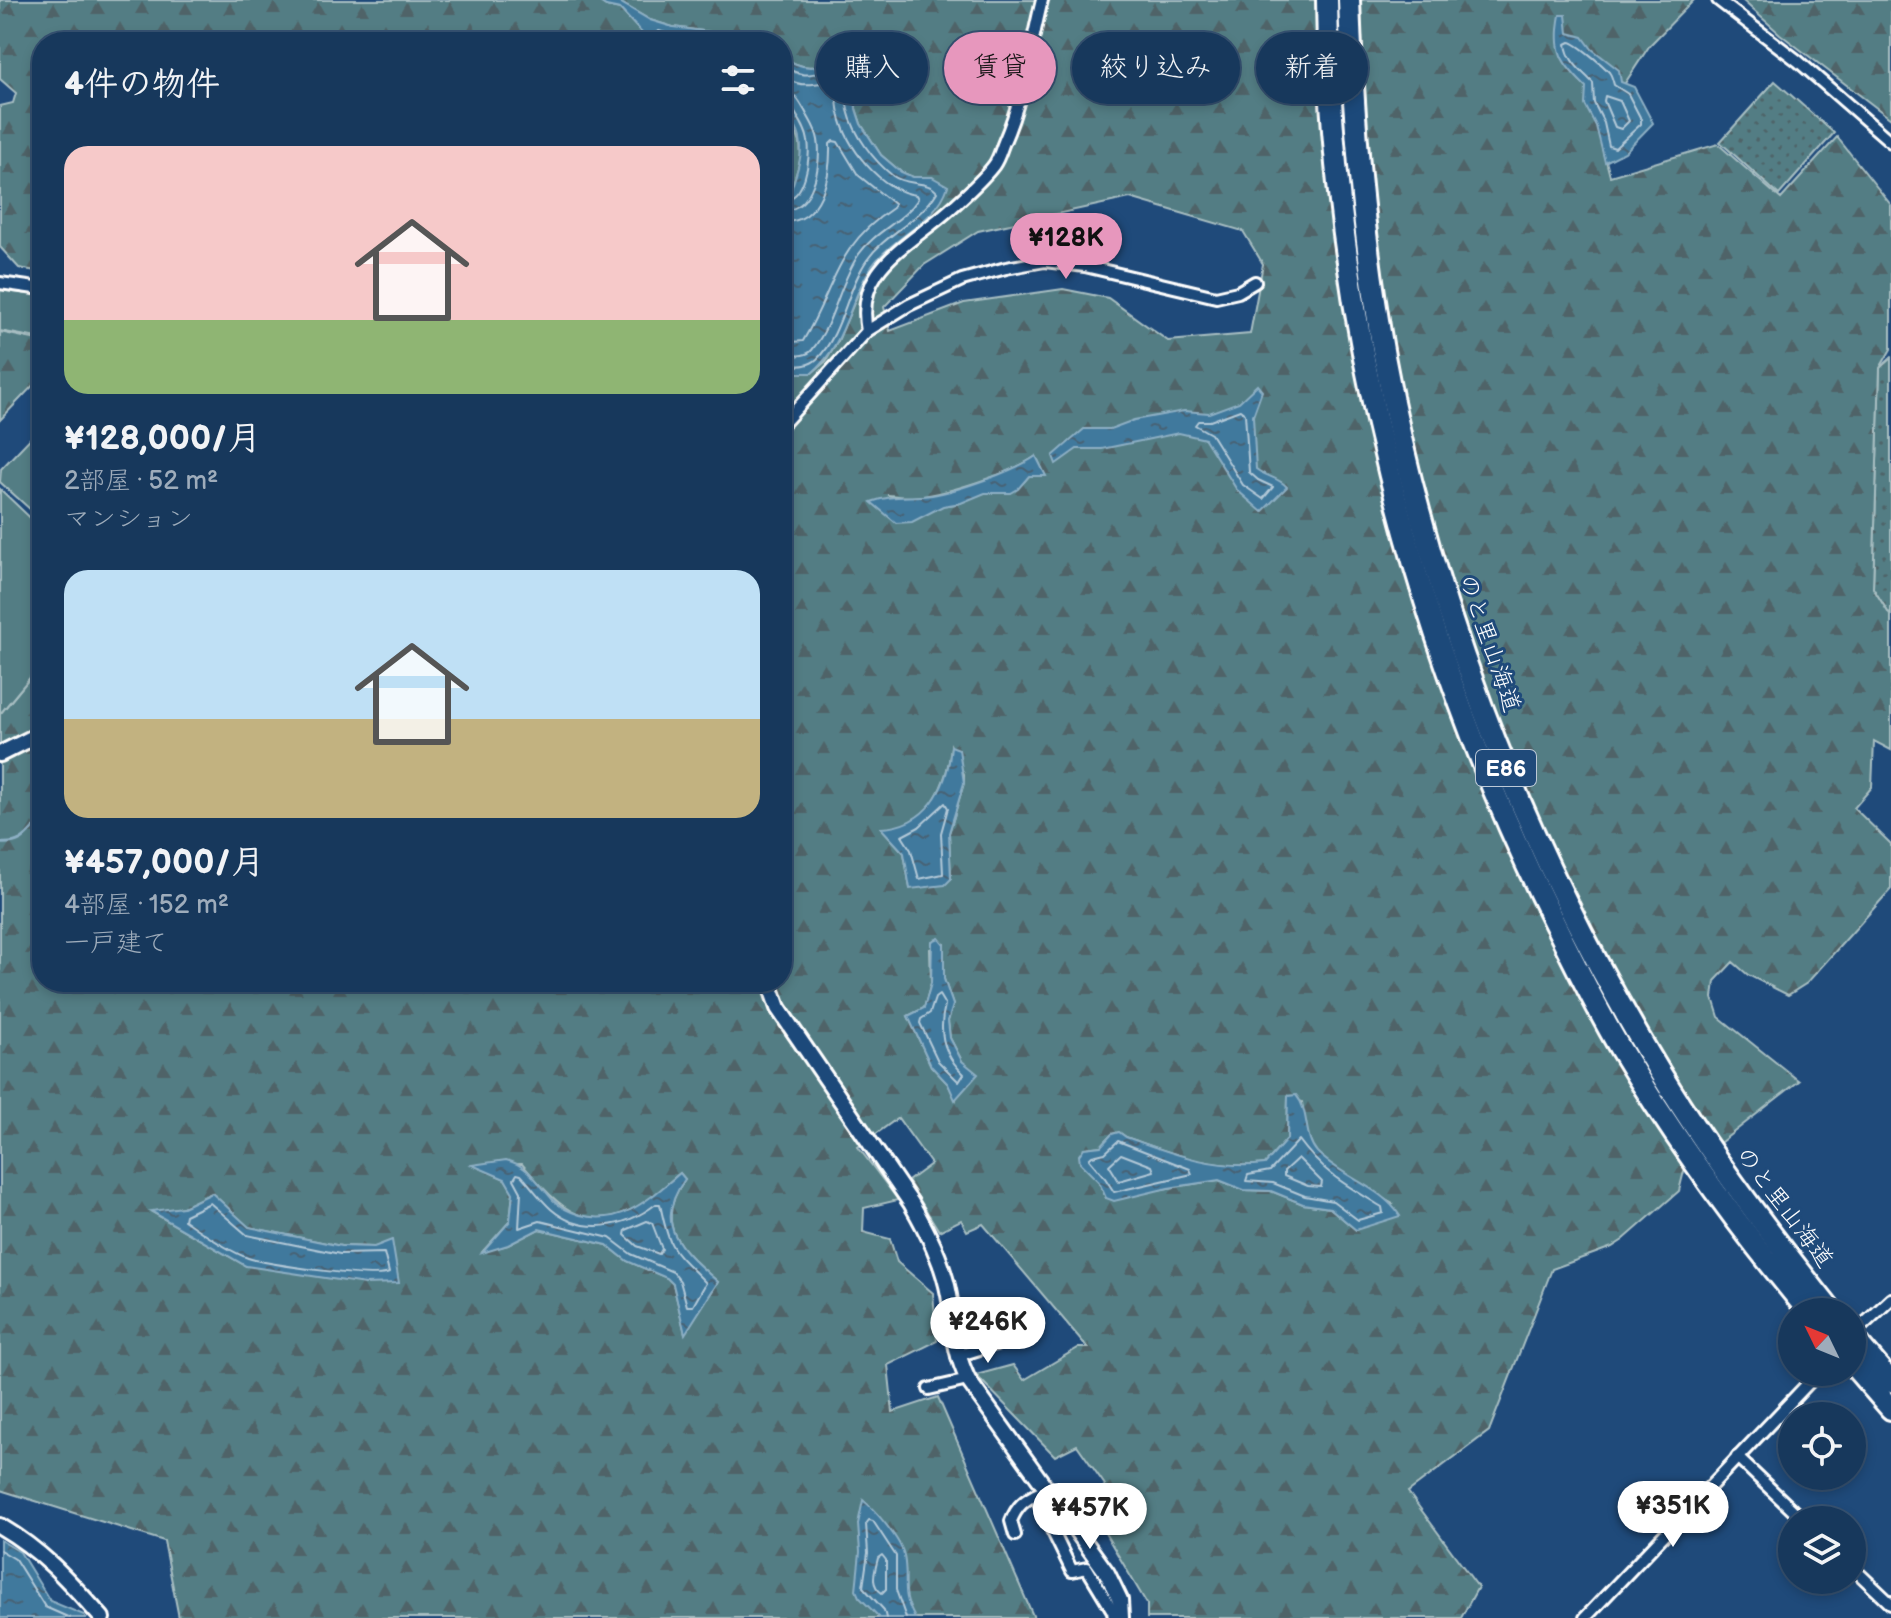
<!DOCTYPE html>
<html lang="ja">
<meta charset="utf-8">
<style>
:root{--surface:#17385c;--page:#203f62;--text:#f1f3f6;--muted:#9eacbb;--line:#365272;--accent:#e797bd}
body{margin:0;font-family:"Balsamiq Sans","Klee One",sans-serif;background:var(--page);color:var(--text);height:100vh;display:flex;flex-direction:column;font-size:30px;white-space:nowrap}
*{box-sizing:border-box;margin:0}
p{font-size:26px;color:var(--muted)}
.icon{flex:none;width:44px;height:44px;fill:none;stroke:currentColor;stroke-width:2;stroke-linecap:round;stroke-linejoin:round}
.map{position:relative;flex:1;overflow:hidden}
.details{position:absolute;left:32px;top:32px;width:760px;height:960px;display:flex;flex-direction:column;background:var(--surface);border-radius:32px;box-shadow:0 4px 12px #0003,0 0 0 2px var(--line)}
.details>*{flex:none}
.hud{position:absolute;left:816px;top:32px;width:760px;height:72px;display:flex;gap:16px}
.needle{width:52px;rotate:313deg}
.controls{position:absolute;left:1778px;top:1298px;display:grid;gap:16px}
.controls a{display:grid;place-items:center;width:88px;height:88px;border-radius:50%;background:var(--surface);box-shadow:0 4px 12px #0003,0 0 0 2px var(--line);font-size:40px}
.price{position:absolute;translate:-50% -68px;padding:0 18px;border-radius:28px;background:#fff;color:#222;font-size:26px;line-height:52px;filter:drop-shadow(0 2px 4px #0008)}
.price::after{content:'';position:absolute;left:50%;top:48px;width:24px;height:18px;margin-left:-12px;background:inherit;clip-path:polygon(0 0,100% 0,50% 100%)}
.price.on{background:var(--accent);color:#111}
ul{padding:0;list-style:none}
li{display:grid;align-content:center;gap:16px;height:424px;padding:0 32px}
li span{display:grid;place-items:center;height:248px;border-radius:24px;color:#555}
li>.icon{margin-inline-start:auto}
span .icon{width:144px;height:144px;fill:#fffc;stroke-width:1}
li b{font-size:34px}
h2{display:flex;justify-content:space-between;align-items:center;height:96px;padding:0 32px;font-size:34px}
.tag{padding:0 28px;border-radius:36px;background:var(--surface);box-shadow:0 4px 12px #0003,0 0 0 2px var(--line);font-size:28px;line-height:72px}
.tag.on{background:var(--accent);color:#111}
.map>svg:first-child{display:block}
</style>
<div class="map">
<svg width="1891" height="1618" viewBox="0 0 1891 1618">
<defs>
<pattern id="grass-dots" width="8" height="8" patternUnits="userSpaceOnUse" patternTransform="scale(2)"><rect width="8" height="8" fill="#527d84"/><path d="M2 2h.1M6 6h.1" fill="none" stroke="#4f6468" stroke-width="1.8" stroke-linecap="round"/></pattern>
<pattern id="forest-firs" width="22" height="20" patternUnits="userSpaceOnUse" patternTransform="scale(2)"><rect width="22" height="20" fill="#527d84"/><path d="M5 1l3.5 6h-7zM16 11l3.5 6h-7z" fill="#4f6468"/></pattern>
<pattern id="water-ripples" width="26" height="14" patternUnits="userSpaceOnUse" patternTransform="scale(2)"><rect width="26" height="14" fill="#41799d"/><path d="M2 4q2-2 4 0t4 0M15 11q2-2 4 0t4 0" fill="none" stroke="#466274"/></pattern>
</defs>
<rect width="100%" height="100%" fill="#1f4a7a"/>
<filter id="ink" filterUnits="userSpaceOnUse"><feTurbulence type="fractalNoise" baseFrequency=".0125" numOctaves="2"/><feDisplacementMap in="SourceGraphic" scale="16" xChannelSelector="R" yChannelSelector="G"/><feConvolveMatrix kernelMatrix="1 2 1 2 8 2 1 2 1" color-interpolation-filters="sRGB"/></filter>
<g filter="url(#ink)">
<g fill="url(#grass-dots)" stroke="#a8bec2" stroke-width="2">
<polygon points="1775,81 1834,133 1779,195 1720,142"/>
<polygon points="1891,358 1891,617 1873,588 1880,368"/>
</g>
<g fill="url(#forest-firs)" stroke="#a8bec2" stroke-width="2" fill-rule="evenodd">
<polygon points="0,0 597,0 606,6 620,9 650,42 42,42 42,272 19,268 0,247 0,106 13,103 16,93 0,79"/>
<path d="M616,0H1694L1650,45L1597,126L1610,176L1718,144L1781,199L1837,137L1891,205V349L1880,368L1873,588L1891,617V750L1874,741L1872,787L1854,808L1891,844V889L1807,983L1788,995L1748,975L1733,962L1715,981L1713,998L1719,1017L1799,1081L1684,1171L1679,1191L1623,1240L1612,1247L1552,1269L1489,1431L1408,1492L1478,1587L1461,1618H1147V1604L1089,1506L1105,1485L1077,1445L1055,1456L976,1375L1013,1365L1024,1380L1078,1348H1088L983,1224L967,1231L961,1220L939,1231L908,1181L931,1164L898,1118L858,1147L898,1200L864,1208L863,1232L890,1239L897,1262L933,1293L937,1341L888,1365L893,1412L938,1397L1034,1618H179L164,1541L0,1490V714L39,667L42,668V982H782V434L784,429L782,422V373H812L826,361L838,341L862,284L875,263L892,244L915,229L932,177H913L901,172L881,155L861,124L856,108L854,79L848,68L851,49C825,65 810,76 782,56V42H753L742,33H718L673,27L650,20ZM1130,198L1243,231L1263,264L1250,334L1168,341L1108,298L1063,289L964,303L890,331L884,307L924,265L978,231ZM1036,456L1045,475L1029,476C1009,500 1011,488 985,492C975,494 966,502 956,504C934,508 909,499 887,495C895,496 904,497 912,497C942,496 1012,473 1036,456ZM951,746L964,774V783L949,833L951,879L910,888L904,853L882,829C892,827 904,827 914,821C937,807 949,772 951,746ZM944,944V979L953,1005L948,1021L950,1038L962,1061L956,1099L948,1084L931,1066L908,1016L924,1008L931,983L930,949ZM1288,1096L1302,1102C1304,1115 1305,1133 1311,1145C1324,1169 1369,1190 1393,1204L1356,1230L1330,1208L1303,1204L1271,1191L1244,1190L1219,1180L1106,1198L1084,1148L1101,1146L1112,1134L1119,1132L1126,1137C1174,1154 1213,1171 1265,1164L1287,1139ZM522,1164C561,1209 586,1239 647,1201C659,1193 669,1181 680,1173L685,1179C651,1226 683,1251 718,1282L685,1333L673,1284L667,1278L627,1261L607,1245L539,1229L508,1245L483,1251L510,1221L513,1192L505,1179L474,1165ZM212,1193L248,1227L341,1246L374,1247L246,1266L152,1212L183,1207Z"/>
<polygon points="1742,0 1891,0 1891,119 1780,34"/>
<polygon points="782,93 800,143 801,158 791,190 787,193 782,191"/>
<polygon points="0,332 42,341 42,376 0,420"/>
</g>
<g fill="#527d84" stroke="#a8bec2" stroke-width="2">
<polygon points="0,290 42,296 42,339 0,331"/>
<polygon points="42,426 42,520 0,482 1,469"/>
<polygon points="0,489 42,529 42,663 0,714"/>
</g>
<g fill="url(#water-ripples)" stroke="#8dafc4" stroke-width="2">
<polygon points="597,0 616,0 650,20 673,27 718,33 742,33 753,42 650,42 620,9 606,6"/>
<path d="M1560,15H1566L1568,33L1583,37L1592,49L1619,70L1621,82L1634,87L1653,123L1625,152L1605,162L1596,126L1585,105L1586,87C1561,63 1553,51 1560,15Z"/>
<path d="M852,49L848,68L854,79L856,109L861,124L881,155L901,172L913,177H932L948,186C937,221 898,234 876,261C848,296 850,340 812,373H782V191L787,193L791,190C797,171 807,147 796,128C794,124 789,123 787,119C781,106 782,71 782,56C810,77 825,64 852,49Z"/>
<path d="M1257,385L1262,391L1253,416L1256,469C1266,477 1278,477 1287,487L1262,512L1237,490L1205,439L1179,433L1102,449H1077L1056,464L1053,456L1084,429H1110L1134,420L1184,411L1209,413L1239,402Z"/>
<path d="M1036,456L1046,476H1029L1018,489L1011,493H985L961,503L943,506L912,522L896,523L871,502C891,494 910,498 932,495C958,491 1015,471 1036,456Z"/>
<path d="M951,746L959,749L964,783L949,833L951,879L945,885L910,889L904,853L881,828C927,826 948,788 951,746Z"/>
<polygon points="939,938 944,944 944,979 953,1005 948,1021 950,1038 962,1061 978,1074 955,1100 948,1084 931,1066 908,1016 924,1008 931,983 932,941"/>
<path d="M1296,1095C1310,1111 1303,1136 1317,1152C1341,1177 1382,1187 1400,1216L1356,1230L1330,1208L1303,1204L1271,1191L1244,1190L1219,1180L1168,1188L1114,1201L1106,1198L1099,1182L1080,1163L1079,1155L1084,1148L1101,1146L1112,1134L1119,1132L1126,1137C1173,1154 1215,1170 1265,1164L1287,1139L1288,1096Z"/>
<path d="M506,1160C528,1165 538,1183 553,1200C560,1207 570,1212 580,1215C622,1226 649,1199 680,1173L685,1179C651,1226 683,1251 718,1282L685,1334L673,1284L667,1278L627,1261L607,1245L539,1229L508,1245L482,1253L510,1221L513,1193L505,1179L472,1165Z"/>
<polygon points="212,1193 249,1227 341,1246 374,1247 392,1240 399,1283 365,1284 246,1266 151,1211 183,1207"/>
<path d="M863,1500C875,1510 902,1541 904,1556C909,1582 900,1592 915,1618H880L859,1597L856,1590L860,1552L858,1524Z"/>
<polygon points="0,1540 20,1552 50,1601 84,1615 86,1618 0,1618"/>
</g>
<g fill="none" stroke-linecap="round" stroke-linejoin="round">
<g stroke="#b3c9d8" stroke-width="2">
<polyline points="655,42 655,34 659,31 672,35 740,42"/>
<path d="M1570,42C1577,43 1604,66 1609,72C1612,76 1613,81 1614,85L1628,94L1641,119V124L1615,148L1609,146L1604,123L1594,103L1593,83C1582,71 1568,62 1566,44Z"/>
<path d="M782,66C811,82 813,71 839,69C847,83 845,95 848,110C854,135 874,161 893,176C906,186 928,180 937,192C920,221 886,233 867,260C846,290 843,333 817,359C807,368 795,365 782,366"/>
<path d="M782,77C807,90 811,82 835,82C838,92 836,102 839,113C846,147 880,190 916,195L918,199C904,221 875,231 859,254C839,283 835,322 812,350C805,358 792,355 782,356"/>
<path d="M782,93C797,93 798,100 805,111C810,121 816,128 818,140C822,164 813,212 782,210"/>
<polygon points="1605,96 1620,101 1629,121 1621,129 1615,127 1604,101"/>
<path d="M782,103L791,106C797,117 806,127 808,141C811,158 805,202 782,199"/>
<path d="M782,222C822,224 831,175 830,144L833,141L838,142L858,175L894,204L893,208C834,247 836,286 803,341L782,343"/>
<polygon points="1240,410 1245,414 1249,472 1258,480 1273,487 1263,499 1243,485 1211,434 1195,425 1198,421 1210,421"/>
<polygon points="945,803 948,808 941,833 943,874 919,879 911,850 902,836 919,827"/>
<path d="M939,995L945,1005C938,1031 943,1055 964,1074L959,1082L938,1061L920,1023L921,1019L930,1013L935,998Z"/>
<path d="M1299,1140C1324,1174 1346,1185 1382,1207L1383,1213L1358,1220L1333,1201L1305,1196L1273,1183L1246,1181L1248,1175L1270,1171Z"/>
<polygon points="1118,1141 1190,1169 1192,1174 1114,1192 1105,1178 1089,1159 1092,1156 1105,1153"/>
<polygon points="1121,1154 1152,1166 1154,1171 1119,1181 1109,1165"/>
<polygon points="1298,1158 1322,1182 1321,1187 1308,1186 1284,1176 1284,1171"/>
<path d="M517,1174L521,1175C531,1186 540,1199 551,1209C582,1236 625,1228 656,1204H660C670,1253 672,1248 706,1283L693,1306H687L680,1281L673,1272L631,1254L610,1238L540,1221L519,1228L521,1192L514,1179Z"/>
<path d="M210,1203L247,1235L340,1254L384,1253L389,1273C376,1280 266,1264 248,1258C228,1251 201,1232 184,1220L185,1215Z"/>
<polygon points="647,1221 652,1223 662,1249 659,1254 637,1246 625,1235 626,1230"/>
<polyline points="0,1550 15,1559 45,1607 70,1618"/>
<path d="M882,1555L886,1560V1589L882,1593C869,1584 875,1572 878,1558Z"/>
<polyline points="886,1618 884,1610 863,1587 868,1553 866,1524 869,1520 873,1521 896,1556 896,1590 906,1618"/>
</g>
<path stroke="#8dafc4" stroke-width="3" d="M0,843C23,845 27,834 42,818"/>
<defs>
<g id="minor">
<polyline points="1718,0 1798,61 1891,142"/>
<polyline points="0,283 42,289"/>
<path d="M867,331C856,276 894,254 932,224C948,212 983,180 994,165C999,158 1001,149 1004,142C1024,96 1030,48 1042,0"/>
<polyline points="782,425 867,331 909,305 962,280 1006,268 1045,261 1085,266 1216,297 1238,292 1255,282"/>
<polyline points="1862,1326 1891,1299"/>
<polyline points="957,1356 1008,1340"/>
<polyline points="929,1389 968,1380"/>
<polyline points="1737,1457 1803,1520"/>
<polyline points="1035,1495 1072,1571 1087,1568 1113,1611 1114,1618"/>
<path d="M1015,1535L1011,1521C1017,1506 1024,1500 1039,1493"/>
<polyline points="1852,1567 1891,1604"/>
<polyline points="1585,1618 1819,1372"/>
</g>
<g id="tertiary">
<polyline points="0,754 42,733"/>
<path d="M769,982L778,1008L911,1203C927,1231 943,1262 949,1295C955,1328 953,1349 968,1380L1107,1573L1120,1600L1121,1618"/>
<path d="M0,1526C44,1552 68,1580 102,1618"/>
</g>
<g id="motorway">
<path d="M1327,0C1331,314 1414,643 1555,924C1576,966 1597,1010 1621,1050C1677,1143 1740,1229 1809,1312"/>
<path d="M1349,0C1353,119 1363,238 1384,356C1428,594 1517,828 1639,1037C1695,1135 1762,1224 1832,1312"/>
<polyline points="1852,1336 1891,1382"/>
<polyline points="1852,1364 1891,1409"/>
</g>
</defs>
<use href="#minor" stroke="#fff" stroke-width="16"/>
<use href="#tertiary" stroke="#fff" stroke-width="20"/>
<use href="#motorway" stroke="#fff" stroke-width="26"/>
<use href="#minor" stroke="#1f4a7a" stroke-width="10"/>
<use href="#tertiary" stroke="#1f4a7a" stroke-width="14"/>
<use href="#motorway" stroke="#1f4a7a" stroke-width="20"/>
</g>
</g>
<g text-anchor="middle" stroke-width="6" stroke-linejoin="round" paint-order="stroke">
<rect fill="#1f4a7a" stroke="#bcc9d7" stroke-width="2" x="1476" y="750" width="60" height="36" rx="6"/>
<g font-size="22" font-weight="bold" fill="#fff">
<text x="1506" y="776">E86</text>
</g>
<g font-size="24" fill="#fff" stroke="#1f4a7a">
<text transform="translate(1490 643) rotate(71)" y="8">のと里山海道</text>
<text transform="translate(1785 1207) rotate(53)" y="8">のと里山海道</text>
</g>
</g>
</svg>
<div class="controls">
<a><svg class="needle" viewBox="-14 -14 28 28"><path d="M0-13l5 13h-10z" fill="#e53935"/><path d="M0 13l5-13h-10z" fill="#9eacbb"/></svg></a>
<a><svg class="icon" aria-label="locate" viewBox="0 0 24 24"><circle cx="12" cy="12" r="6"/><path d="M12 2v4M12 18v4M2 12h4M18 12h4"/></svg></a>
<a><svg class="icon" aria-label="layers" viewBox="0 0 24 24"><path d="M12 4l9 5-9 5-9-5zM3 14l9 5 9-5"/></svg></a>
</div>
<b class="price on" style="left:1066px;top:281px">¥128K</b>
<b class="price" style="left:988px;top:1365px">¥246K</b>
<b class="price" style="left:1673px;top:1549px">¥351K</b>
<b class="price" style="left:1090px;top:1551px">¥457K</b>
<div class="hud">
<a class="tag">購入</a>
<a class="tag on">賃貸</a>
<a class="tag">絞り込み</a>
<a class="tag">新着</a>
</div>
<section class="details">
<h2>4件の物件<svg class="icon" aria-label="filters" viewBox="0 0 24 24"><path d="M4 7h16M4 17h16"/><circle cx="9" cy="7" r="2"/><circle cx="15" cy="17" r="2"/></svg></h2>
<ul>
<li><span style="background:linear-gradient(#f6c9c9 70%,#8fb573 0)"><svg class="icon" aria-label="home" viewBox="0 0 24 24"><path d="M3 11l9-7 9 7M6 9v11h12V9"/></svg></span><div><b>¥128,000/月</b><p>2部屋 · 52 m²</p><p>マンション</p></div></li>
<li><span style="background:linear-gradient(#bfe0f5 60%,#c2b280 0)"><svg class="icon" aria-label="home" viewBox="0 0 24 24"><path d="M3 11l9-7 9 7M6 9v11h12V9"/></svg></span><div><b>¥457,000/月</b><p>4部屋 · 152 m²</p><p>一戸建て</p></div></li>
</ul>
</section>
</div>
